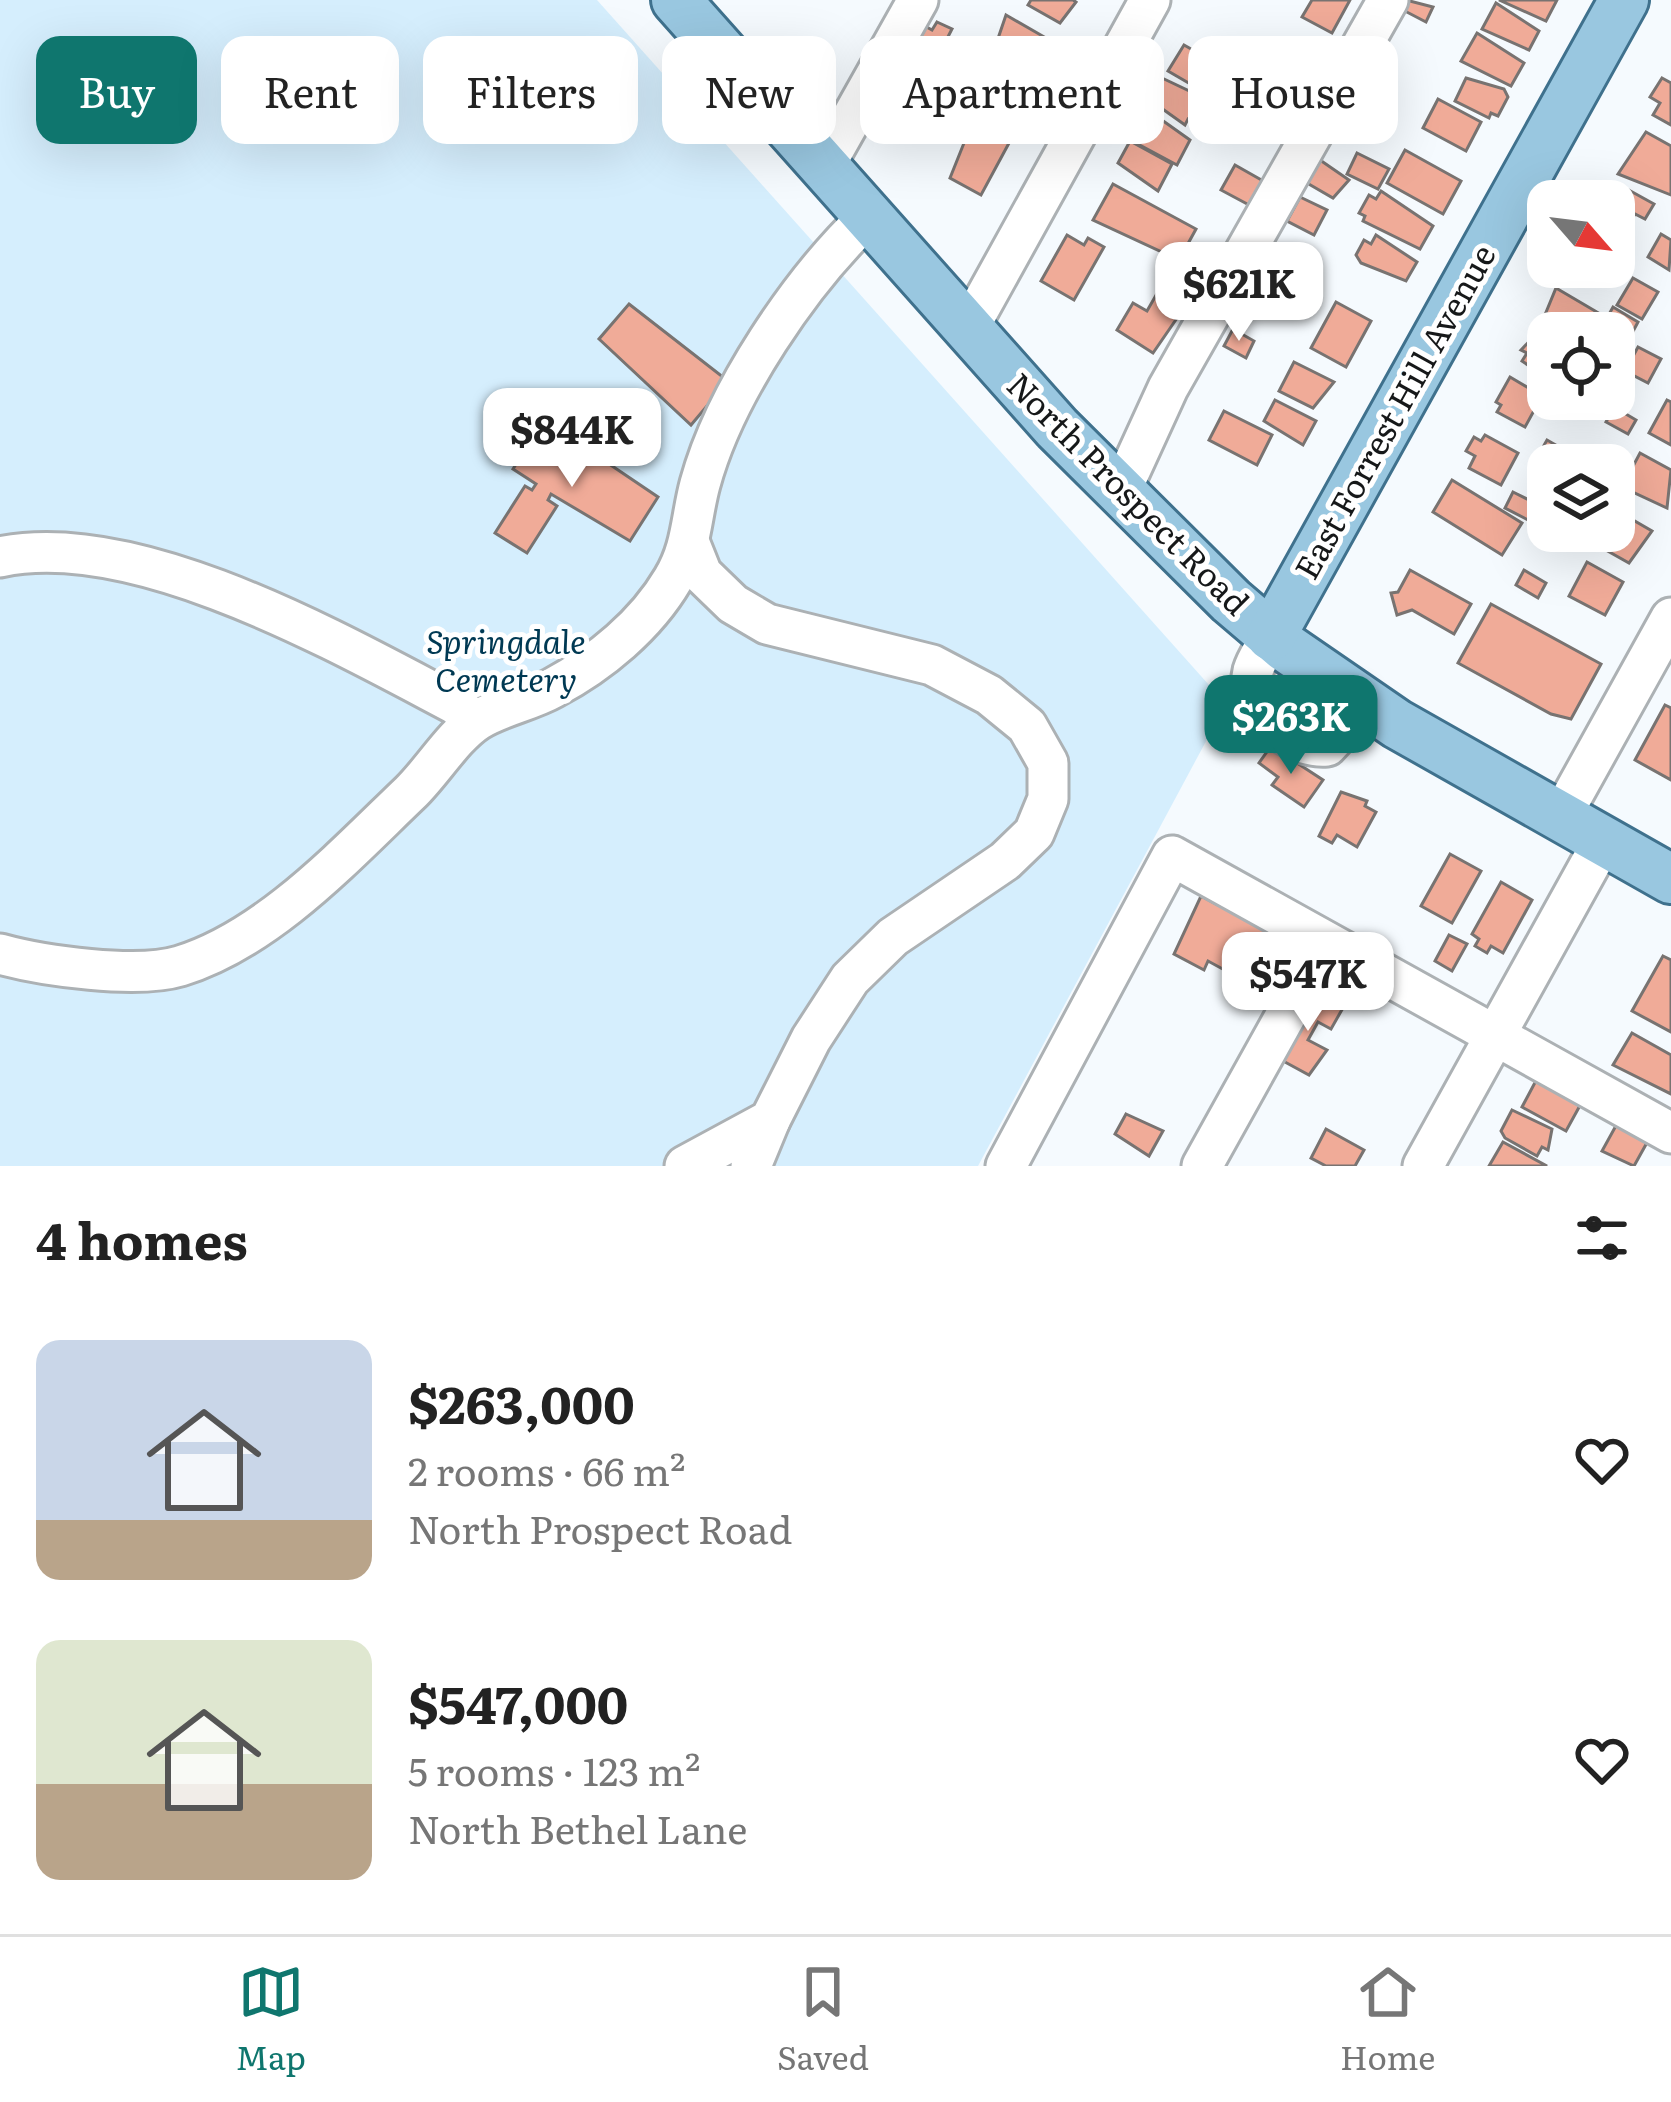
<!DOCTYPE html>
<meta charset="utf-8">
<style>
:root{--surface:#fff;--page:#f2f2f2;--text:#222;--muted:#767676;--line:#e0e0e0;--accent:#0f766e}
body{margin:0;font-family:Literata,serif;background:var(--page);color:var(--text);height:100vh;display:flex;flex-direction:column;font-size:45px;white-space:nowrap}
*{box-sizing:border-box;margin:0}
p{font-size:39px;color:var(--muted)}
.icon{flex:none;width:66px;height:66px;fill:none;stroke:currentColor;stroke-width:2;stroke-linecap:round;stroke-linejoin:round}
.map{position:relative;height:1166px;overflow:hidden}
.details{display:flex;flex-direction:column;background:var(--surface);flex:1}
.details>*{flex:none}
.guide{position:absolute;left:36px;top:36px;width:1599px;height:108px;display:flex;gap:24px}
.needle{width:78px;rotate:118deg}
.fabs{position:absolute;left:1527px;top:180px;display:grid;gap:24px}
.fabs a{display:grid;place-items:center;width:108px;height:108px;border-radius:24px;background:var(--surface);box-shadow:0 12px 48px #0002;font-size:60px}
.price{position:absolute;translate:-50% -102px;padding:0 27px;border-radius:24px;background:#fff;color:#222;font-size:39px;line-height:78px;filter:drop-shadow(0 3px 6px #0008)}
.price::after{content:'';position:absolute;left:50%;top:72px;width:36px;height:27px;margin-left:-18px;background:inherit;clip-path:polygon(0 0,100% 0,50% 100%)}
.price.on{background:var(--accent);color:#fff}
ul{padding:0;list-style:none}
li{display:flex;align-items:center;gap:36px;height:300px;padding:0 36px}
li span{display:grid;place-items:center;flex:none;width:336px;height:240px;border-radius:24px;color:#555}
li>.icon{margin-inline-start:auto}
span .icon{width:144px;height:144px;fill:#fffc;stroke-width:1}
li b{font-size:51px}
h2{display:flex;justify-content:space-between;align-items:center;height:144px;padding:0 36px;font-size:51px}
.chip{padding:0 42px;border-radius:24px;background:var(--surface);box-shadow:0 12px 48px #0002;font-size:42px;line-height:108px}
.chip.on{background:var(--accent);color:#fff}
.tabs{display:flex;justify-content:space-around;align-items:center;height:168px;border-top:3px solid var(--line);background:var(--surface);font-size:33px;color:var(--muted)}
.tabs a{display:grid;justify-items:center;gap:6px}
.tabs .on{color:var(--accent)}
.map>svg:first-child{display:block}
</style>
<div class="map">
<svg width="1671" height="1166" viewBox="0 0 1671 1166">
<rect width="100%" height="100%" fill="#f5fafe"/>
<polygon fill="#d5eefd" points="0,0 597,0 1226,704 978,1166 0,1166"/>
<g fill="#f0ab98" stroke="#787371" stroke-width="3">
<polygon points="1031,0 1073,0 1076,2 1060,23 1028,5"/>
<polygon points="1312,0 1350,0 1332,33 1302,17"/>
<polygon points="1406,0 1433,7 1426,22 1401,9"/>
<polygon points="1499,0 1557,0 1546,21"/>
<polygon points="1496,3 1539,31 1529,50 1482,29"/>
<polygon points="1006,15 1046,38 1025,77 991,59"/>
<polygon points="937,22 952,29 933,66 908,53 923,25 932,30"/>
<polygon points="1477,33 1524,63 1511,86 1461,61"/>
<polygon points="1251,42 1269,53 1259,70 1241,60"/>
<polygon points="1184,45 1239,76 1223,103 1168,71"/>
<polygon points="1365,69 1389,83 1379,101 1355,88"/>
<polygon points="1162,78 1206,99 1193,122 1188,119 1185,125 1150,100"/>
<polygon points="1466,78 1504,89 1508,97 1498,116 1491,113 1489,118 1455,101"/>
<polygon points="1662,78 1671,83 1671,125 1653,115 1660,103 1650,97"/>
<polygon points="1438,99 1481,122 1466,151 1423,128"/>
<polygon points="1152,113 1190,140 1177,165 1136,143 1139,139 1132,135 1143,115 1149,118"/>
<polygon points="972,123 1009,143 981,195 950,178"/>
<polygon points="1646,132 1671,146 1671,195 1618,174"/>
<polygon points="1130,141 1172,164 1158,191 1118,163"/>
<polygon points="1405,150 1461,181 1443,214 1387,183"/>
<polygon points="1357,153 1389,169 1378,189 1347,174"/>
<polygon points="1320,160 1349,180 1333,198 1307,183"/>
<polygon points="1235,165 1265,182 1251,206 1221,190"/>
<polygon points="1616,183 1654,204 1645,219 1635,214 1626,229 1614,222 1614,201 1605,201"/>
<polygon points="1113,184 1196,229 1179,260 1093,220"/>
<polygon points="1381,191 1433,226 1420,249 1363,221 1365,216 1359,213 1369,195 1376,199"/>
<polygon points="1300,197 1327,210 1314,235 1287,221"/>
<polygon points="1661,234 1671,240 1669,270 1648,257"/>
<polygon points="1067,235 1084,245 1088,238 1104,247 1074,300 1041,281"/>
<polygon points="1376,235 1417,262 1406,281 1361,263 1356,255 1364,240 1371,244"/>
<polygon points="1614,245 1622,250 1617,258 1627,263 1617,281 1607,275 1601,286 1569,269 1614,267"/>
<polygon points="1277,269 1303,283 1287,312 1261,298"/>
<polygon points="1633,278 1658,292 1642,319 1617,305"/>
<polygon points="1556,288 1607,318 1613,307 1638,322 1629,339 1610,329 1561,333 1542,322"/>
<polygon points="1159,290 1186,305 1153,353 1117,330 1133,303 1147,311"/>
<polygon points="1336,302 1371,321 1346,367 1311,348"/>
<polygon points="629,304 728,381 691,425 599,339"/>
<polygon points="1233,329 1254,341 1246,358 1224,346"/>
<polygon points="1541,329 1549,333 1548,379 1522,361 1527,353 1521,350"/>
<polygon points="1638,347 1661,359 1648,383 1625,371"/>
<polygon points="1294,362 1334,382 1313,408 1279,391"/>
<polygon points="1510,377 1542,396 1525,427 1497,412 1501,405 1496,402"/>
<polygon points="1275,400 1316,421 1303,445 1264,421"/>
<polygon points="1667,400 1671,402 1671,445 1649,433"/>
<polygon points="1614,407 1636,420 1628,434 1606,422"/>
<polygon points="1224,411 1272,435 1257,465 1209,440"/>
<polygon points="544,420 658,497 630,541 551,494 548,500 557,506 527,553 495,533 525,486 532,490 536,484 513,469"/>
<polygon points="1485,435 1518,453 1501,485 1469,468 1475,456 1466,451 1474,437 1481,441"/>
<polygon points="1547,440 1568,452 1561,465 1539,454"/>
<polygon points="1640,453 1671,470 1667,508 1622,487"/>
<polygon points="1452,480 1522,523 1502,555 1433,512"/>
<polygon points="1513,492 1539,505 1530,521 1505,508"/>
<polygon points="1614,509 1652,531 1629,563 1588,540 1593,531 1614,531"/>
<polygon points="1587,562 1623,582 1605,615 1569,596"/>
<polygon points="1410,570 1471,604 1454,634 1412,610 1397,615 1391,593 1398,592"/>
<polygon points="1524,570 1546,583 1538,598 1516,585"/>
<polygon points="1491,604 1601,664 1571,719 1551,714 1458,663"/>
<polygon points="1665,705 1671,708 1671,780 1635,760"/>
<polygon points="1271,746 1323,780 1304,807 1272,785 1278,777 1259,763"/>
<polygon points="1341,792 1367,801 1365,806 1376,812 1357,847 1337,835 1332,843 1319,836"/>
<polygon points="1450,854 1481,871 1452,923 1421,906"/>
<polygon points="1501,882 1532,900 1503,953 1491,946 1487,953 1475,946 1479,939 1472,934"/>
<polygon points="1201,896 1218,905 1220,901 1279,938 1253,985 1242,979 1233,983 1230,973 1208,961 1204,970 1174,954"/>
<polygon points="1449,935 1467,944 1452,971 1435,961"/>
<polygon points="1663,956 1671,960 1671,1032 1632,1011"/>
<polygon points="1315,991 1344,1006 1331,1029 1318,1022 1308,1040 1327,1050 1309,1075 1272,1055"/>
<polygon points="1632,1033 1671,1055 1671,1094 1613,1065"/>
<polygon points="1539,1075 1583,1100 1566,1131 1522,1107"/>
<polygon points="1512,1110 1552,1129 1548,1150 1542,1147 1537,1156 1505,1138 1501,1131"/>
<polygon points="1126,1114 1163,1131 1149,1156 1115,1134"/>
<polygon points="1618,1122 1649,1139 1634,1166 1602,1151"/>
<polygon points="1326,1129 1364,1150 1355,1166 1326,1166 1311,1158"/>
<polygon points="1503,1142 1547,1166 1489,1166"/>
</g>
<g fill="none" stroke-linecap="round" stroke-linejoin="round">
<defs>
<g id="minor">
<polyline points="824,167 918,0"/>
<polyline points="968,329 1150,0"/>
<polyline points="1119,495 1168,388 1388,0"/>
<path d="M0,557C136,528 337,642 455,704L475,721"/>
<path d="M1271,636C1266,646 1256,660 1253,671C1243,712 1291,749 1327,746L1366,704"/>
<polyline points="1560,818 1671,618"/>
<path d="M0,954C43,966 137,979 180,966C268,939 344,856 410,793C432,772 453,736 478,720C501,706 530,701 553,688C600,663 646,625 673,579C692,548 691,517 700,484C725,392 801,281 868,217"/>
<polyline points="685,1166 770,1120 811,1039 850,979 893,937 1005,861 1034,833 1048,799 1048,763 1027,726 989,695 932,665 767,624 733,604 702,574 690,544"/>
<polyline points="751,1166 770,1120"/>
<polyline points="1006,1166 1172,856 1671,1133"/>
<polyline points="1202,1166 1326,943"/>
<polyline points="1423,1166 1603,841"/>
</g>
<g id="major">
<polyline points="676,0 1057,428 1231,601 1285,647 1397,724 1671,879"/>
<polyline points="1271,636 1624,0"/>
</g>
</defs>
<use href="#minor" stroke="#acb1b4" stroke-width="45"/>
<use href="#major" stroke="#3f718d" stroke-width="54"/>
<use href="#minor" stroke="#fff" stroke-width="39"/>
<use href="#major" stroke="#99c7e0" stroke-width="48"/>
</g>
<g text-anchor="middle" stroke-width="10" stroke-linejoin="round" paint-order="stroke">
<g font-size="33" fill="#161819" stroke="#fff">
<text transform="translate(1395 412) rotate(-61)" y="12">East Forrest Hill Avenue</text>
<text transform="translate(1128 494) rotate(45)" y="12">North Prospect Road</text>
</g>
<g font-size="33" font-style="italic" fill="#003953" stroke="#fff">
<text x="506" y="654">Springdale<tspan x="506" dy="38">Cemetery</tspan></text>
</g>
</g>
</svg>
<div class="fabs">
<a><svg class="needle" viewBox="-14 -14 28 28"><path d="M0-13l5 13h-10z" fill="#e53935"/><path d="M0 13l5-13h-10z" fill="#767676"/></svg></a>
<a><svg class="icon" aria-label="locate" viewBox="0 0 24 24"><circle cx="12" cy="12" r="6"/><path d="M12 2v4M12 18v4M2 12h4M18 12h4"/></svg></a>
<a><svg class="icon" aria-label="layers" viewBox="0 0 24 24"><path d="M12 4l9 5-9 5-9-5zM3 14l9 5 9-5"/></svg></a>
</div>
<b class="price" style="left:1239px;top:344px">$621K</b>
<b class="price" style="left:572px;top:490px">$844K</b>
<b class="price on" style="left:1291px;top:777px">$263K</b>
<b class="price" style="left:1308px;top:1034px">$547K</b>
<div class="guide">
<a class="chip on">Buy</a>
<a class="chip">Rent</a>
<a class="chip">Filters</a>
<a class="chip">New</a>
<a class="chip">Apartment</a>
<a class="chip">House</a>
</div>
</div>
<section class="details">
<h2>4 homes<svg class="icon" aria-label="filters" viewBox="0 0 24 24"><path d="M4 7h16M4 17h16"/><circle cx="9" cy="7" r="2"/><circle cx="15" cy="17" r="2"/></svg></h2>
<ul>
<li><span style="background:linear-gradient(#c9d6e8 75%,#b9a48a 0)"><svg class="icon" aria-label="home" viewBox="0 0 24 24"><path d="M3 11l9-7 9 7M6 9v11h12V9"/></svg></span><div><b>$263,000</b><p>2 rooms · 66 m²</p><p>North Prospect Road</p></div><svg class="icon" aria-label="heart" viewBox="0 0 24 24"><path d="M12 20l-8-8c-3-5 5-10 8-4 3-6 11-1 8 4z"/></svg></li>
<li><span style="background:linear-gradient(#dfe7d0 60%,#b9a48a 0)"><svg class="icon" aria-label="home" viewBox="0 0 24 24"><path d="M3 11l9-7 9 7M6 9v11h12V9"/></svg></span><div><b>$547,000</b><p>5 rooms · 123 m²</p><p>North Bethel Lane</p></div><svg class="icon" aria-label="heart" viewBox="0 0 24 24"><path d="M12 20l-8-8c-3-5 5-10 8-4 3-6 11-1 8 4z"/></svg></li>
</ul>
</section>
<nav class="tabs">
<a class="on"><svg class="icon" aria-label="map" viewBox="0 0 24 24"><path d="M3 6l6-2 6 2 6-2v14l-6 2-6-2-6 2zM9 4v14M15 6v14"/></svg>Map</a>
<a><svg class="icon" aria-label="saved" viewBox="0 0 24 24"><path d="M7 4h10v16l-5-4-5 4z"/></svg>Saved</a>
<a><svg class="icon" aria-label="home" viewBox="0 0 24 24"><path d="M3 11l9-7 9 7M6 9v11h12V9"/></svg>Home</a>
</nav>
